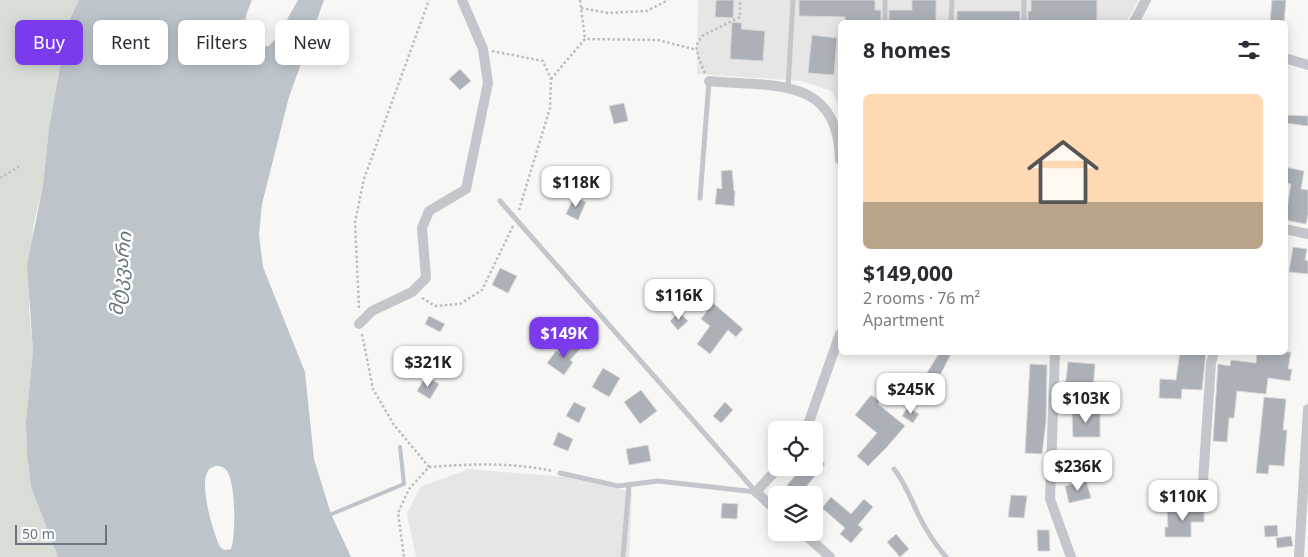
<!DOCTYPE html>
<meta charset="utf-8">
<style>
:root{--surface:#fff;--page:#f7f7f7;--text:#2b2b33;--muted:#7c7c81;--accent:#7c3aed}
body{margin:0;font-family:"Noto Sans","Noto Sans Georgian",sans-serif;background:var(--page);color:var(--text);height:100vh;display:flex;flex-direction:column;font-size:19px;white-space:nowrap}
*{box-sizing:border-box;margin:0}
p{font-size:16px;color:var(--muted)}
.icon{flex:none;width:28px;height:28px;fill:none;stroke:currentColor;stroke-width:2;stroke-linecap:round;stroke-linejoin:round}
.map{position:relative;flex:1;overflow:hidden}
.details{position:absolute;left:838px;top:20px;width:450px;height:335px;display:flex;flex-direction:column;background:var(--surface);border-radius:8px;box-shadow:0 2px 12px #0003}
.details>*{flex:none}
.top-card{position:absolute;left:15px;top:20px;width:475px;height:45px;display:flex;gap:10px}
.fabs{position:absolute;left:768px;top:421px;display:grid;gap:10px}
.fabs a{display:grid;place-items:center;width:55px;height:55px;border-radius:8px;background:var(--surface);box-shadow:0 2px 12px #0003;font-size:25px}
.scale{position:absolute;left:15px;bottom:12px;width:92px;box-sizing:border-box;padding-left:5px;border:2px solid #697583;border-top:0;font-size:14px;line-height:18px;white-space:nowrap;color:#697583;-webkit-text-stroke:4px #fff;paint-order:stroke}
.price{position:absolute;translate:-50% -42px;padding:0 11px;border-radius:10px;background:#fff;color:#222;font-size:16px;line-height:32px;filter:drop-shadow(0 1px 2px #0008)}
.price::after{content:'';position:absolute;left:50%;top:30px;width:15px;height:11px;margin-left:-8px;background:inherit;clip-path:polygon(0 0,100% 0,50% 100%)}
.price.on{background:var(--accent);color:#fff}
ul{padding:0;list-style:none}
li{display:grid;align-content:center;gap:10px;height:265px;padding:0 25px}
li span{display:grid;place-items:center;height:155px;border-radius:8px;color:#555}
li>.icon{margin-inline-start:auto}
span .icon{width:90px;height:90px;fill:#fffc;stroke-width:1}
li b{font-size:21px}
h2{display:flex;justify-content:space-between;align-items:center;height:60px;padding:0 25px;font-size:21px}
.tag{padding:0 18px;border-radius:8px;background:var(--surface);box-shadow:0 2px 12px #0003;font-size:18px;line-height:45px}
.tag.on{background:var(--accent);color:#fff}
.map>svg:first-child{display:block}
</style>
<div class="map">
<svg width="1308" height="557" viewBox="0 0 1308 557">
<rect width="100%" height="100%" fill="#f7f7f5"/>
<g fill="#e5e6e5">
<polygon points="698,0 1139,0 1126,22 840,22 840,107 831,91 802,81 697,74"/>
<polygon points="469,469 565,477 632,492 629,557 416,557 407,514 420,487"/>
</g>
<polygon fill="#d8ded6" points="0,0 79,0 68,23 49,128 43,185 33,227 29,309 33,351 26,422 27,455 31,487 58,557 0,557"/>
<path fill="#bdc5ca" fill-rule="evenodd" d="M79,0H252C244,19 240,31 256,47L269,46L277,37L298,0H324L289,97L262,204L259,235L263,267L305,372L314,459L331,514L351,557H58L31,487L27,455L26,422L33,351L27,265L43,185L49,128L68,23ZM215,466C219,466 223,466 226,470C236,480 236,536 231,549L224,550L220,547C213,532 200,489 207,473C208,469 211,468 215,466Z"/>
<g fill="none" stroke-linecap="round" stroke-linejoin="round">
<polyline stroke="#bdc5ca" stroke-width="4" points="327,516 404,484 400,447"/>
</g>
<g fill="#abb1b7" stroke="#d9d9d7">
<polygon points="716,0 734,0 733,18 715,17"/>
<polygon points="799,0 875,0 875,10 881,10 881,22 845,22 845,17 799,16"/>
<polygon points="912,0 936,0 936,22 889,22 889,10 912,10"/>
<polygon points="1031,0 1097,0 1097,22 1028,22 1028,11 1031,11"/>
<polygon points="1272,0 1286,0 1284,22 1270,22"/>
<rect x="957" y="11" width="63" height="11"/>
<polygon points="732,22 742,23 741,29 765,31 763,61 730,59"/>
<polygon points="812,35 837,38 834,75 808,73"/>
<polygon points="460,69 471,81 460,90 449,79"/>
<polygon points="624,103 628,121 614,124 609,106"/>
<polygon points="1285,115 1308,116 1308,126 1285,123"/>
<polygon points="1285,167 1304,171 1301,189 1308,190 1308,214 1306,224 1285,220 1291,184 1285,183"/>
<polygon points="732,170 734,191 735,191 734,206 715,204 717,188 722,189 721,171"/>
<polygon points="574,197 586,202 578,220 566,214"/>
<polygon points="1293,247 1307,249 1305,260 1308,261 1308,274 1289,272"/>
<polygon points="500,268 517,276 508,293 492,285"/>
<polygon points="713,303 743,329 736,337 728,330 710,354 697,344 710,326 701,319"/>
<polygon points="679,312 688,321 678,330 670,321"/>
<polygon points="429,316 445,324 440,332 425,324"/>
<polygon points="570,342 580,349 570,360 573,362 564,375 547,363 556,351 561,354"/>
<polygon points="940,352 952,352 936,383 925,376"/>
<polygon points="1180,352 1206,352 1202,390 1182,389 1181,399 1159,398 1160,379 1176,380"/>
<polygon points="1257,352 1291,352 1288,369 1292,369 1290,381 1268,378 1266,394 1237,391 1234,418 1229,418 1227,442 1213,441 1218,364 1230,366 1231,360 1256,363"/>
<polygon points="1068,362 1095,364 1093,390 1065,388"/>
<polygon points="1030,364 1047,365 1046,422 1042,454 1025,453"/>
<polygon points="603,368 620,378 609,397 592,387"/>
<polygon points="426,376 439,384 430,399 417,391"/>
<polygon points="641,390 657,411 640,424 624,402"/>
<polygon points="871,395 880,401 878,404 905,426 886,448 868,466 857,456 877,433 855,415"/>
<polygon points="1264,397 1286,399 1283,430 1287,430 1284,466 1269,465 1268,474 1256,473"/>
<polygon points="574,402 586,408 579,423 566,416"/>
<polygon points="725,402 733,410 721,423 713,416"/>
<polygon points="908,407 919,414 913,423 902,416"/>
<polygon points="1072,412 1100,412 1100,437 1073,437"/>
<polygon points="558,432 573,439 568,451 553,445"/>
<polygon points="648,445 651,461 629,465 626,449"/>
<polygon points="814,454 825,464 799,495 787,485 802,468 814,468"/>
<polygon points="1086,480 1091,498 1069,503 1065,486"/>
<polygon points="1011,495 1027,496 1024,518 1008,517"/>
<polygon points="831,497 851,514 864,499 873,507 858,525 863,529 851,543 840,534 845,528 822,508"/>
<polygon points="722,503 738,504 737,519 721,518"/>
<polygon points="1204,508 1204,522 1191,522 1191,537 1165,537 1165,527 1168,527 1167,510"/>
<polygon points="1277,525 1278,536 1265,537 1264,526"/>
<polygon points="1037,530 1049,530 1050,551 1038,551"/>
<polygon points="896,534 909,549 900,557 887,542"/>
<polygon points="1291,536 1293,546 1277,548 1276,538"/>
</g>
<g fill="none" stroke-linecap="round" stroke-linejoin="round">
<g stroke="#bbbdc0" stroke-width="2.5" stroke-dasharray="2.5 2.5" stroke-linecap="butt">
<polyline points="580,0 585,39"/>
<polyline points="581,8 608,13 647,11 668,0"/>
<polyline points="492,51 543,61 551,79 550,108 519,210"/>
<polyline points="705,73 699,59 696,46 702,36 740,17 740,0"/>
<polyline points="551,79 585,39 658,40 697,50"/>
<polyline points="0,178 20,166"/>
<polyline points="422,298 435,306 460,304 482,290 513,226"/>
<polyline points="359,308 355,222 364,179 429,0"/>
<polyline points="362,334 373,389 394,425 429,467 409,489 398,513 404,557"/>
<path d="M429,467C470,464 511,462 552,471"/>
</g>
<g stroke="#c3c6ca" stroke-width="5">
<polyline points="1024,0 1024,22"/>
<polyline points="885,22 885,0"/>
<polyline points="951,22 952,0"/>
<polyline points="788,88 793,0"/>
<polyline points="700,198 709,81"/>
<polyline points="500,201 756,492"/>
<path d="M894,469C906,484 911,500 920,518C927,532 936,545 946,557"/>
<polyline points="560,473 618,486 658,481 756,492"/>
<polyline points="623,557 629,485"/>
</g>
<g stroke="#c3c6ca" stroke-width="10">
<polyline points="1134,22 1146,0"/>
<polyline points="1285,58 1308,65"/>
<path d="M709,81C773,87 838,75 840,160"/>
<polyline points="1285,229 1308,234"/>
<polyline points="359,324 372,311 412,292 426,278 422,228 429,211 466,189 488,83 483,49 462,0"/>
<polyline points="1055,352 1050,499 1071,557"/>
<polyline points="806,430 840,334"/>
<polyline points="1202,496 1211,363 1214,352"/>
<polyline points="776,510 756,492 778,468"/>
<polyline points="802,532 830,557"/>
<polyline points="1299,557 1308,409"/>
</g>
</g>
<g text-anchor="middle" stroke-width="5" stroke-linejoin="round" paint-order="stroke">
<g font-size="19" font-style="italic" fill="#65757f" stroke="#fff">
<text transform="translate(120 274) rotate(-84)" y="7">მტკვარი</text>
</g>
</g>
</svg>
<div class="fabs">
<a><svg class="icon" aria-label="locate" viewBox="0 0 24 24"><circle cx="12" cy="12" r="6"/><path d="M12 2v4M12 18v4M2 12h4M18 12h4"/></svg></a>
<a><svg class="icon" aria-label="layers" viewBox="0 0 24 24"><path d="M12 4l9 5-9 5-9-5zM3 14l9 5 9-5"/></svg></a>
</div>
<div class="scale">50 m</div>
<b class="price" style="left:576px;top:208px">$118K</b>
<b class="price" style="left:679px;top:321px">$116K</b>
<b class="price on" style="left:564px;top:359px">$149K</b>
<b class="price" style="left:428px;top:388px">$321K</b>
<b class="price" style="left:911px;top:415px">$245K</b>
<b class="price" style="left:1086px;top:424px">$103K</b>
<b class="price" style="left:1078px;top:492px">$236K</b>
<b class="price" style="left:1183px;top:522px">$110K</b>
<div class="top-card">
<a class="tag on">Buy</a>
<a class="tag">Rent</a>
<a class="tag">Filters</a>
<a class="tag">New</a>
</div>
<section class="details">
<h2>8 homes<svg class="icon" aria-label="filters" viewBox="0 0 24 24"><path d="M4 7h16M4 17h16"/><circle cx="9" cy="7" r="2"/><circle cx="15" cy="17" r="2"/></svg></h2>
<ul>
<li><span style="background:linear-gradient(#ffd9b3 70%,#b9a48a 0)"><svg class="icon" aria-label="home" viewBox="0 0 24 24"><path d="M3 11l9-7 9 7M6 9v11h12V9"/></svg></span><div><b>$149,000</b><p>2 rooms · 76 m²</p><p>Apartment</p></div></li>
</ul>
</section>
</div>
